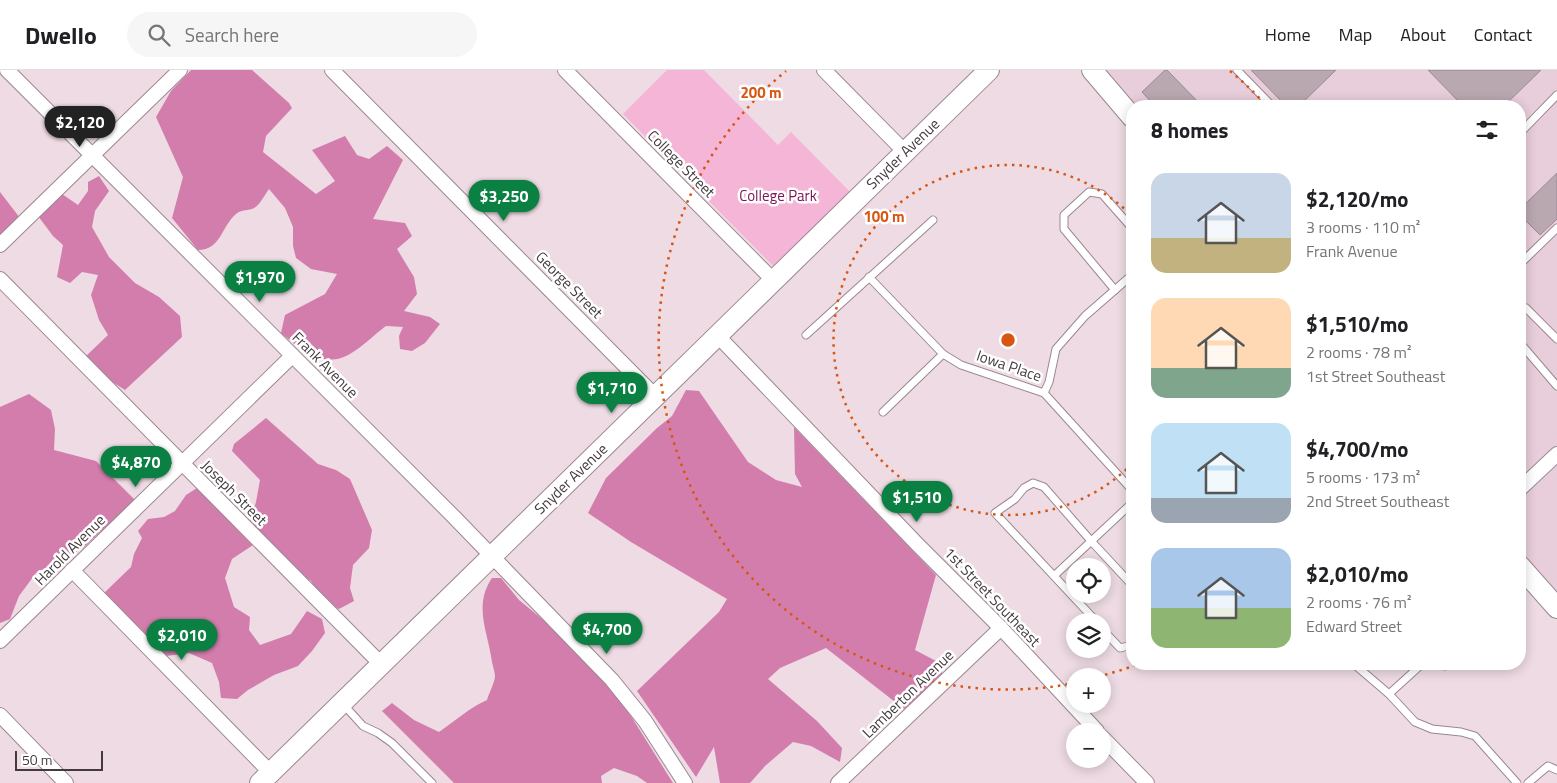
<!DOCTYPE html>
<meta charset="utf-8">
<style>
:root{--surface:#fff;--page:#f6f6f6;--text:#202124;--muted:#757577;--line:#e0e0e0;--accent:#0b8043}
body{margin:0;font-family:"Titillium Web",sans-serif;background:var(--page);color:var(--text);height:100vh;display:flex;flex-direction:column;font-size:19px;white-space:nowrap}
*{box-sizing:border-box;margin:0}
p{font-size:16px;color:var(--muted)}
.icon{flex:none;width:28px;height:28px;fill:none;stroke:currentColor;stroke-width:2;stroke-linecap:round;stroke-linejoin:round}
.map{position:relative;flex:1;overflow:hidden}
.details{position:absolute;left:1126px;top:30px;width:400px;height:570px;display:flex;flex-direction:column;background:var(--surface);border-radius:20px;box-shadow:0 2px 12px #0003}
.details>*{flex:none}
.fabs{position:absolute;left:1066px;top:488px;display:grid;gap:10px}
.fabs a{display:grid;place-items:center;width:45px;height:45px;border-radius:50%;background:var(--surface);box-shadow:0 2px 12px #0003;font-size:25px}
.scale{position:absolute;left:15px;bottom:12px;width:88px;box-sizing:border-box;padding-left:5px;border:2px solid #423a3e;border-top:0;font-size:14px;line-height:18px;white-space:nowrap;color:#423a3e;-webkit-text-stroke:4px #fff;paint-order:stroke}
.price{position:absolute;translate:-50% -42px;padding:0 11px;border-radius:18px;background:var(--accent);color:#fff;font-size:16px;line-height:32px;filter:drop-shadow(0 1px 2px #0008)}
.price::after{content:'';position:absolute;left:50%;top:30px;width:15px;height:11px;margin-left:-8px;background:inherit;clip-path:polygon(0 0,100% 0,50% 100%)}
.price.on{background:#222;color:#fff}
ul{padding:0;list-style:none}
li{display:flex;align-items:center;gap:15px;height:125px;padding:0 25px}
li span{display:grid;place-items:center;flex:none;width:140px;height:100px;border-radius:15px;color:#555}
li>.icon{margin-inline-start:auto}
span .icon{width:60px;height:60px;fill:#fffc;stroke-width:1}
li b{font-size:21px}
h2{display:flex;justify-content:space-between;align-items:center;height:60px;padding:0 25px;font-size:21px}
header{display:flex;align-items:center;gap:30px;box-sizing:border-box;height:70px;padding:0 25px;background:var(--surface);border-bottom:1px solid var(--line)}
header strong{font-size:24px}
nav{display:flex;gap:28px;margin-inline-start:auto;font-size:18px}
.search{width:350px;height:45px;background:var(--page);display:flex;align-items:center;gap:12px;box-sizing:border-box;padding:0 18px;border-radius:28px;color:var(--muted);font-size:19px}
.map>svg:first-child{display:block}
</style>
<header>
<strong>Dwello</strong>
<div class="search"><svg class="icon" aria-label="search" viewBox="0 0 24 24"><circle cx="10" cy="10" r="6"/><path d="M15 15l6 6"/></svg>Search here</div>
<nav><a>Home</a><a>Map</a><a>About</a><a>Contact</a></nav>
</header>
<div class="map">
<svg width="1557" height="713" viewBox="0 0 1557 713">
<rect width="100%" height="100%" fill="#eedbe4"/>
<polygon fill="#e8cdda" points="1092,0 1557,0 1557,539 1520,496 1520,36 1132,36"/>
<polygon fill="#f5b5d7" points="667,0 704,0 778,75 791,62 853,125 775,198 623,44"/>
<g fill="#d37dad">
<path d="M191,0H252L289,33L292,38L266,66L263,82L316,124L335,111L312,80L345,66L357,85L369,89L387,76L403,90L373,149L405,153L412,166L397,179L414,207L417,224L404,241L430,247L440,254L425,273L412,281L400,279L399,266L403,257L386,256C375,264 358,281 346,286C323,298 297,277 281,263L285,245L325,224L337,204L311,199L296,188L293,176V157L285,138L269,119C265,124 260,135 254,138C249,141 241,139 236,144C221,157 221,180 198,180L172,148L183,107L156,47L171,21Z"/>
<polygon points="99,106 109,121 95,141 92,157 109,187 135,213 159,227 180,246 182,267 125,320 95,301 84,288 108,265 99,250 91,225 98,205 82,202 70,213 57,207 63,175 53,166 38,146 62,124 78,135 88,121 88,112"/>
<polygon points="0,122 20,148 0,168"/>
<polygon points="686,320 699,321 748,392 776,410 802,417 795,404 794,357 936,505 915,580 936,591 943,605 904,639 826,578 780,598 768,609 817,651 842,678 840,692 811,676 793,672 765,696 750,713 720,713 714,677 696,707 637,621 719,542 727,529 631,472 588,443 606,408 657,358 672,346"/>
<polygon points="29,324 51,340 55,359 54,380 96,391 135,430 83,478 36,503 19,526 10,549 0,553 0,337"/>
<polygon points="266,348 318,394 336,400 350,409 372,460 369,478 353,495 350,518 354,531 339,539 324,532 311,511 293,499 249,454 256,432 260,410 232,381 234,374"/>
<polygon points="197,418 253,475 232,489 225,508 234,537 250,547 249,560 260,575 291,564 307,541 322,549 325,563 312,581 298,596 274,605 248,620 237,629 221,628 219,612 212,593 189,583 166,586 103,524 131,497 134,484 142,468 138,461 148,449 164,447 175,441 186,425"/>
<path d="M492,508H501L519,530L553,558L619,627L673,713H647L637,706L614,698L601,706L602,713H454L382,641L392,633L414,650L439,662C455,651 469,638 487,630C489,623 494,614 495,607C495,603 493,596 492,592C488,562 473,536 492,508Z"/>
</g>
<g fill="#baa8b1" stroke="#9b8992">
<polygon points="1165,0 1167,0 1202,36 1155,36 1142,22"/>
<polygon points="1251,0 1336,0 1299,36 1286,36"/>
<polygon points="1428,0 1541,0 1504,36 1463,36"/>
<polygon points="1557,103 1557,149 1540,165 1520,145 1520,139"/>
</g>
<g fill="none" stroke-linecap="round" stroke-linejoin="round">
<defs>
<g id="service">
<polyline points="1237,0 1272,36"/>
<polyline points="1520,63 1557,25"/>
<polyline points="1520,194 1557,158"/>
<polyline points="869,207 943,284 961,295 1044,323 1132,420"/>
<polyline points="1115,220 1064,159 1064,145 1089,122 1102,124 1132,158"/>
<polyline points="1520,243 1526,238 1557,269"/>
<polyline points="806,265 933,150"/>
<polyline points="1520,273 1557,316"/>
<polyline points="1044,323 1049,312 1056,279 1085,246 1132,205"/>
<polyline points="883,342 943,284"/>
<polyline points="1055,505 1132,433"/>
<polyline points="1096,551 995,443 1015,429 1024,418 1033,413 1044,417 1092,472 1132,515"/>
<polyline points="1102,559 1120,578 1132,575"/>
<polyline points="1354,594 1389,624 1415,652 1432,659 1461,662 1475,666 1517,713"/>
<polyline points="1437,594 1445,596 1453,594"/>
<polyline points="1389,624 1422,594"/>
<polyline points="344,635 363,656 378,663 392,673 432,713"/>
<polyline points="1528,713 1548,696 1557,700"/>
</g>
<g id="minor">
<polyline points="7,0 454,447 612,610 645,651 685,713"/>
<polyline points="332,0 655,326"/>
<polyline points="565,0 773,210"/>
<polyline points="824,0 905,82"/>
<polyline points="0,175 180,0"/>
<polyline points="0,209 381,594"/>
<polyline points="717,265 917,474 1001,558 1097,661"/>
<polyline points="1520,419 1557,384"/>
<polyline points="72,500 271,703"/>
<polyline points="0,571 292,286"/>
<polyline points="0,645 66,713"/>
<polyline points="1102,667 1147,713"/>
<polyline points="838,713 1001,558"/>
</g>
<g id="secondary">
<polyline points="1092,0 1132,47"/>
<polyline points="1520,496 1557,538"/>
<polyline points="260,713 989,0"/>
</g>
</defs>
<use href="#service" stroke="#9a8891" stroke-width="9"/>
<use href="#minor" stroke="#9a8891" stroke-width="16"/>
<use href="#secondary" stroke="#9a8891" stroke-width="22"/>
<use href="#service" stroke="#fff" stroke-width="7"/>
<use href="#minor" stroke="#fff" stroke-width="14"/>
<use href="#secondary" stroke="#fff" stroke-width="20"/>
</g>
<g fill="none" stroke="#d75611" stroke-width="2.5" stroke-dasharray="2.5 5">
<path d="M1132 394A175 175 0 1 1 1132 146"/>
<path d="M1136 595A349 349 0 0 1 1104 605M1075 613A349 349 0 0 1 786 1M1230 1A349 349 0 0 1 1265 34"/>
</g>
<g text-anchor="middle" stroke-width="5" stroke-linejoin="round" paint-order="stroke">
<g font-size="15" fill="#423a3e" stroke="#fff">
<text transform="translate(903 84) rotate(-44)" y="5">Snyder Avenue</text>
<text transform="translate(681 94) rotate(45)" y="5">College Street</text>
<text transform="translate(569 215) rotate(45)" y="5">George Street</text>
<text transform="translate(325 295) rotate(45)" y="5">Frank Avenue</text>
<text transform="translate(1009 296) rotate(19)" y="5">Iowa Place</text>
<text transform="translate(571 409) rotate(-44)" y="5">Snyder Avenue</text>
<text transform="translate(234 423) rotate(45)" y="5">Joseph Street</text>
<text transform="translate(70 480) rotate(-45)" y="5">Harold Avenue</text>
<text transform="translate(992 527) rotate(46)" y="5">1st Street Southeast</text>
<text transform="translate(908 624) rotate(-44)" y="5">Lamberton Avenue</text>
</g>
<g font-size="15" fill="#7b1358" stroke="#fff">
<text x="778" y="131">College Park</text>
</g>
</g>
<circle cx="1008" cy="270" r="8" fill="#d75611" stroke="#fff" stroke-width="2.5"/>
<g font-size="15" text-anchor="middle" font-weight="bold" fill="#d75611" stroke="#fff" stroke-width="5" stroke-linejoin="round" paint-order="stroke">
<text x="761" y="28">200 m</text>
<text x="884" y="152">100 m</text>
</g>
</svg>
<div class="fabs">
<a><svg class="icon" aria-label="locate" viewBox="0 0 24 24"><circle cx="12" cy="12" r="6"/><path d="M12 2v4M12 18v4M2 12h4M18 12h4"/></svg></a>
<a><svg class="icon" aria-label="layers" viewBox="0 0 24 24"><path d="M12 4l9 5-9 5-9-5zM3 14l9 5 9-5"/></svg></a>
<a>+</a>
<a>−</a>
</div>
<div class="scale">50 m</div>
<b class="price on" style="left:80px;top:78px">$2,120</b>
<b class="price" style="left:504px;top:152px">$3,250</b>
<b class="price" style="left:260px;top:233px">$1,970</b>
<b class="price" style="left:612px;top:344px">$1,710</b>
<b class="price" style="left:136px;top:418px">$4,870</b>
<b class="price" style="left:917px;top:453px">$1,510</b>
<b class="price" style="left:607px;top:585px">$4,700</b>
<b class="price" style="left:182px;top:591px">$2,010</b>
<section class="details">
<h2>8 homes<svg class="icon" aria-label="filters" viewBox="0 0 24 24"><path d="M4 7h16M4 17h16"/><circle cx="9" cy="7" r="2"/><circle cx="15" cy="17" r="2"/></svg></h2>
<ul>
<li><span style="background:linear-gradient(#c9d6e8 65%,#c2b280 0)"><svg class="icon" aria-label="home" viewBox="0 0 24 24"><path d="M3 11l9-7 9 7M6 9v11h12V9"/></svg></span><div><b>$2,120/mo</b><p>3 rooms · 110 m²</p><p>Frank Avenue</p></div></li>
<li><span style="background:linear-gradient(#ffd9b3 70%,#7fa58c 0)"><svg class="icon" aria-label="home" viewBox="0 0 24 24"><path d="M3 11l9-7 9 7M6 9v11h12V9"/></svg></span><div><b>$1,510/mo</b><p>2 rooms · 78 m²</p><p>1st Street Southeast</p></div></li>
<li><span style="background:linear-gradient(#bfe0f5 75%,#9aa5b1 0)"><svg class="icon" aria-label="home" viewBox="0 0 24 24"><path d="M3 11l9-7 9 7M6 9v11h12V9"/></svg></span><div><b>$4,700/mo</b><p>5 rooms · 173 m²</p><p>2nd Street Southeast</p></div></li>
<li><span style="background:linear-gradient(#a9c7e8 60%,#8fb573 0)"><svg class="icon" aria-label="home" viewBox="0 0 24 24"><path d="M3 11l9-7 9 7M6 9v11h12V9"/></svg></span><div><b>$2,010/mo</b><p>2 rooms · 76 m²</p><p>Edward Street</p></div></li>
</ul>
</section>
</div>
